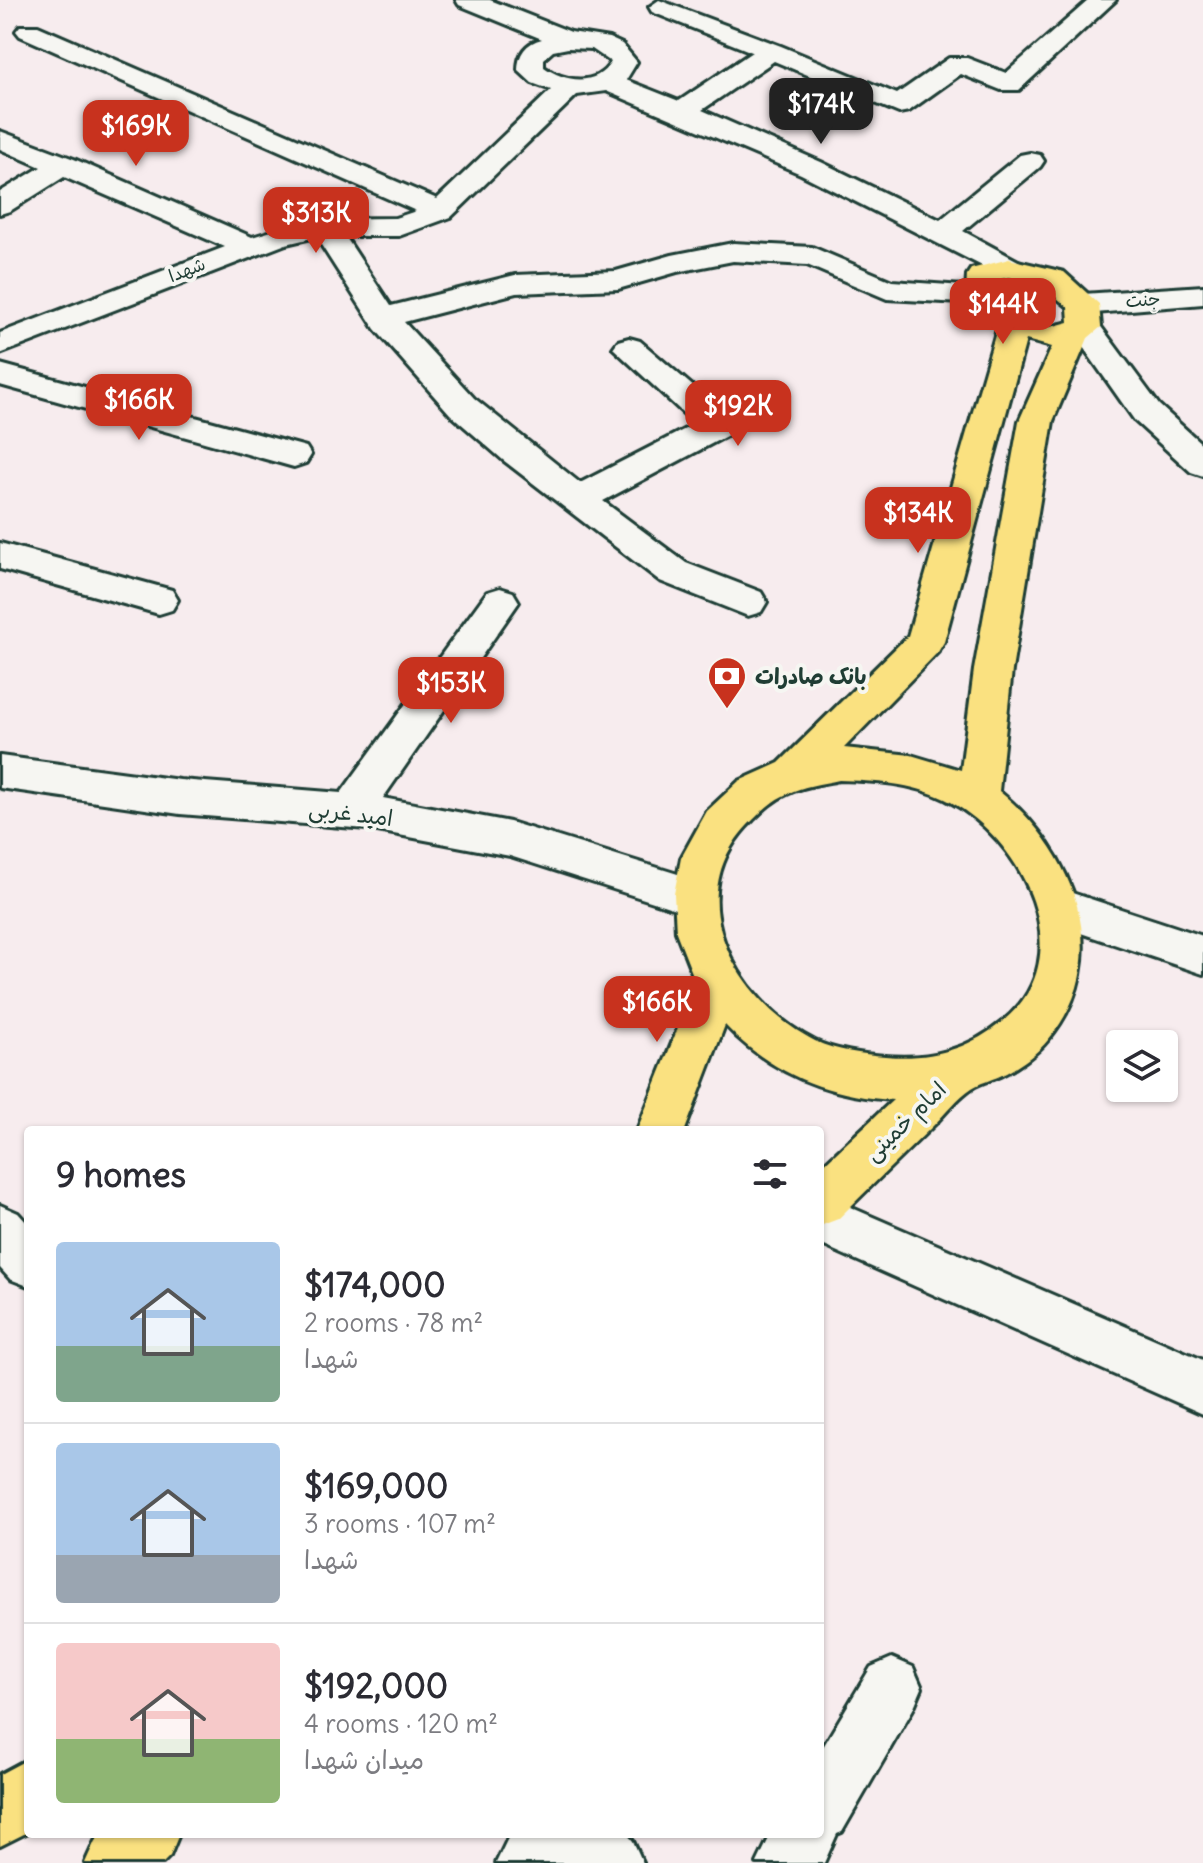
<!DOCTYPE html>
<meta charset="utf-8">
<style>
:root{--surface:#fff;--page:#f7f7f7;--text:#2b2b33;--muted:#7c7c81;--line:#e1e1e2;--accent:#c8321e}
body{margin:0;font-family:Delius,"Playpen Sans Arabic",sans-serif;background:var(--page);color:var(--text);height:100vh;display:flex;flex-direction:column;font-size:30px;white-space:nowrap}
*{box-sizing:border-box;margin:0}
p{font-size:26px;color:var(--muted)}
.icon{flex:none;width:44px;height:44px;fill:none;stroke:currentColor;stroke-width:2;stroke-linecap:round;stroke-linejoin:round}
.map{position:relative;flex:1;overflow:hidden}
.drawer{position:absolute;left:24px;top:1126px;width:800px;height:712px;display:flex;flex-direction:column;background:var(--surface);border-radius:8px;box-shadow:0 2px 6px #0004}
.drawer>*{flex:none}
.buttons{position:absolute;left:1106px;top:1030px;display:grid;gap:16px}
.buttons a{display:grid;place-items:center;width:72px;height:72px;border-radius:8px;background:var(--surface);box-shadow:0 2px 6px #0004;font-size:40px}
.price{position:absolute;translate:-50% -68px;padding:0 18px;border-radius:16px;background:var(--accent);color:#fff;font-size:26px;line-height:52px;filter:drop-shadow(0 2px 4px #0008)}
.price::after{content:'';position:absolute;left:50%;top:48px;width:24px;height:18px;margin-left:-12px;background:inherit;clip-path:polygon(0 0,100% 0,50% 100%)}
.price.on{background:#222;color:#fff}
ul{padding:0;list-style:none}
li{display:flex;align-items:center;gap:24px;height:200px;padding:0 32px}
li+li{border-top:2px solid var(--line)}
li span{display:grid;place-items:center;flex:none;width:224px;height:160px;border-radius:8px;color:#555}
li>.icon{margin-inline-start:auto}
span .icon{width:96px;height:96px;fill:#fffc;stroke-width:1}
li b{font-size:34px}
h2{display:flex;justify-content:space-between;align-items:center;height:96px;padding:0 32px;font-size:34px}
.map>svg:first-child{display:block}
</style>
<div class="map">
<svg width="1203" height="1863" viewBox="0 0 1203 1863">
<rect width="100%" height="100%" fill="#f7ecee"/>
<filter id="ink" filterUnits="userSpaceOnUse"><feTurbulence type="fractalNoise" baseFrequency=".0125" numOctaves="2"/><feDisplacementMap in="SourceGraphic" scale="16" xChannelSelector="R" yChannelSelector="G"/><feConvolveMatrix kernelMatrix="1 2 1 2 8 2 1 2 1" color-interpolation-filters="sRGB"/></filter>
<g filter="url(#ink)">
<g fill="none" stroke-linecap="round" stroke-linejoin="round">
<defs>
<g id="minor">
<path d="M456,0H490L571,32L609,38L622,44L637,62L626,80L679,101L752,52L652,12L649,7L659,0L781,46L897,94L949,58H967L1006,73L1089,0H1116L1019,90H1001L961,74L909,111L899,113L774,61L702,110L821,162L940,220L1020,155L1030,153L1040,155L1044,161L1040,167L963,231L1020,262L1024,268L1020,274L1009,277L998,274L801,174L606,91L577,95L451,217L399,236H345L391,306L515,275L616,271L672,255L733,243L812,247L892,281L992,288L996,295L992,302L981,304L887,299L807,265L733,261L677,272L618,289L516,293L404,322L474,398L580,483L695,424L613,348L618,341L629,338L640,341L730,418L735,426L730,434L603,501L686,563L761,592L767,602L761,612L748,616L660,581L503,460L450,414L375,329L316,237L286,244L0,354V333L225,247L64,177L10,211L0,214V192L41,167L0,149V131L74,159L252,237L311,219L395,218L416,211L20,36L16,31L20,26H38L437,199L551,90L532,83L518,70C518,54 526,43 542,39L459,5ZM568,48L592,49L611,62C596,87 565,82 544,67V59L553,51Z"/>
<polygon points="1203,286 1203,304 1083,314 1072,311 1067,304 1072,297 1083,294"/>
<polygon points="1085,317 1096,320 1159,405 1203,445 1203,476 1191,472 1135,421 1069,327 1074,320"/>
<polygon points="0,364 306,447 311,455 306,463 294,467 0,385"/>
<polygon points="0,543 172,590 178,600 172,610 159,614 0,569"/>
<polygon points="500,588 513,592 519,602 383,798 510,822 694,879 709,884 716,897 709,910 694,915 510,856 367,829 180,814 0,788 0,756 180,780 341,793 487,592"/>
<polygon points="1060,889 1203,936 1203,974 1045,921 1038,908 1045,895"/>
<polygon points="820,1194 1203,1360 1203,1414 820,1244"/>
<polygon points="0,1205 18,1213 28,1224 28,1286 10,1279 0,1268"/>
<polygon points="892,1658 913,1667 922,1688 913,1709 842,1832 837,1834 824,1863 757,1863 771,1834 820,1834 820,1752 871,1667"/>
<polygon points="510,1834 627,1834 633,1841 643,1863 496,1863"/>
</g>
<g id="major">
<path d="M1009,259L1064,272L1099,304L1101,327L1088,338L1053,421L1012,670L999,791C1074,851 1117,958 1048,1040C1037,1054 1017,1068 1000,1076C991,1080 980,1083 972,1088C958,1097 945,1114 933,1126C901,1157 869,1188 838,1219L820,1226V1168L893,1100C828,1096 770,1073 725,1025L685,1130H637L696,983L676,932L674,894L681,858L707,811L739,781L779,763L908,636L998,325L966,295L967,275L971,269ZM1009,277L1042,286L1068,307L1069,322L1050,327L1029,317L997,292V280ZM1026,340L1052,347L1019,421L974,670L961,770L911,755L844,748L938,652L944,642ZM839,780C875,781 912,783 945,799C1022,837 1083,956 1003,1021C968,1050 930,1060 885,1056C862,1054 836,1051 815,1041C733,999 676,893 753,820C764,809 773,800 787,794C803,786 821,784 839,780Z"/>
<polygon points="28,1759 28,1832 0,1846 0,1774"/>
<polygon points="102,1834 179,1834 170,1856 163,1863 85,1863 95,1841"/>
</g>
</defs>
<use href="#minor" stroke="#1f3d34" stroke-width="6"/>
<use href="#major" stroke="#1f3d34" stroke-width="6"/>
<use href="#minor" fill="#f6f6f2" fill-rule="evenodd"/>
<use href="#major" fill="#fae180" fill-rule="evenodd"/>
</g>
</g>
<defs>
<symbol id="bank-pin" viewBox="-11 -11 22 30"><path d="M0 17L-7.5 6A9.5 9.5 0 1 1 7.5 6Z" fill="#c8321e" stroke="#f6f6f2"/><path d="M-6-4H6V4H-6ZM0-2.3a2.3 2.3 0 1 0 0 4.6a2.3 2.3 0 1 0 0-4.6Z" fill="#fff"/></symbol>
</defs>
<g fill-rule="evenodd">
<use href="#bank-pin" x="705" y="654" width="44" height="60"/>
</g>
<g text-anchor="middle" stroke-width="8" stroke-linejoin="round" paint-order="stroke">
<g font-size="18" fill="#1f3d34" stroke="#f6f6f2">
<text transform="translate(187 270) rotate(-21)" y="6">شهدا</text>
<text transform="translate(1143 300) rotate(-4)" y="6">جنت</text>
</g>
<g font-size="22" font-weight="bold" fill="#1f3d34" stroke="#f6f6f2" text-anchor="start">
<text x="755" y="684">بانک صادرات</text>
</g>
<g font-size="22" fill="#1f3d34" stroke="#f6f6f2">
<text transform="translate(351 813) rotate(7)" y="8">امید غربی</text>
<text transform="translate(905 1121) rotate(-44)" y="8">امام خمینی</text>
</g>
</g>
</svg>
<div class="buttons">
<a><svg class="icon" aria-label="layers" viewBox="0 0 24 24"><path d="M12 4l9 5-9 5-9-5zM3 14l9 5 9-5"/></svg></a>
</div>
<b class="price on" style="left:821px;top:146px">$174K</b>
<b class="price" style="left:136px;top:168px">$169K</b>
<b class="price" style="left:316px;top:255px">$313K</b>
<b class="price" style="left:1003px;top:346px">$144K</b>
<b class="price" style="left:139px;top:442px">$166K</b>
<b class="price" style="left:738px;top:448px">$192K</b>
<b class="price" style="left:918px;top:555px">$134K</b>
<b class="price" style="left:451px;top:725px">$153K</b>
<b class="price" style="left:657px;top:1044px">$166K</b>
<section class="drawer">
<h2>9 homes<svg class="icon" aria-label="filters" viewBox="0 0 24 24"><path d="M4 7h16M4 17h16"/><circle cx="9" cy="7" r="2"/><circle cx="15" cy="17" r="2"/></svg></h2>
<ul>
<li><span style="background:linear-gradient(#a9c7e8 65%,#7fa58c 0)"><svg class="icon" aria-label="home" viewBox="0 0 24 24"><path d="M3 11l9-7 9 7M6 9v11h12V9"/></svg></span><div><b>$174,000</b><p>2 rooms · 78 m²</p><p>شهدا</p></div></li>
<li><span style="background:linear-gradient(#a9c7e8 70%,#9aa5b1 0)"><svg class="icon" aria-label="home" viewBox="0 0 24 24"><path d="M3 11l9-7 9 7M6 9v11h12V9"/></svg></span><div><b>$169,000</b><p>3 rooms · 107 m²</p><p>شهدا</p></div></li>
<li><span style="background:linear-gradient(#f6c9c9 60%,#8fb573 0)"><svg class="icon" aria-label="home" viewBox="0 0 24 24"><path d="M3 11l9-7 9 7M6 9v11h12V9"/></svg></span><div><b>$192,000</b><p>4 rooms · 120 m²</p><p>میدان شهدا</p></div></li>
</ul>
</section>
</div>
